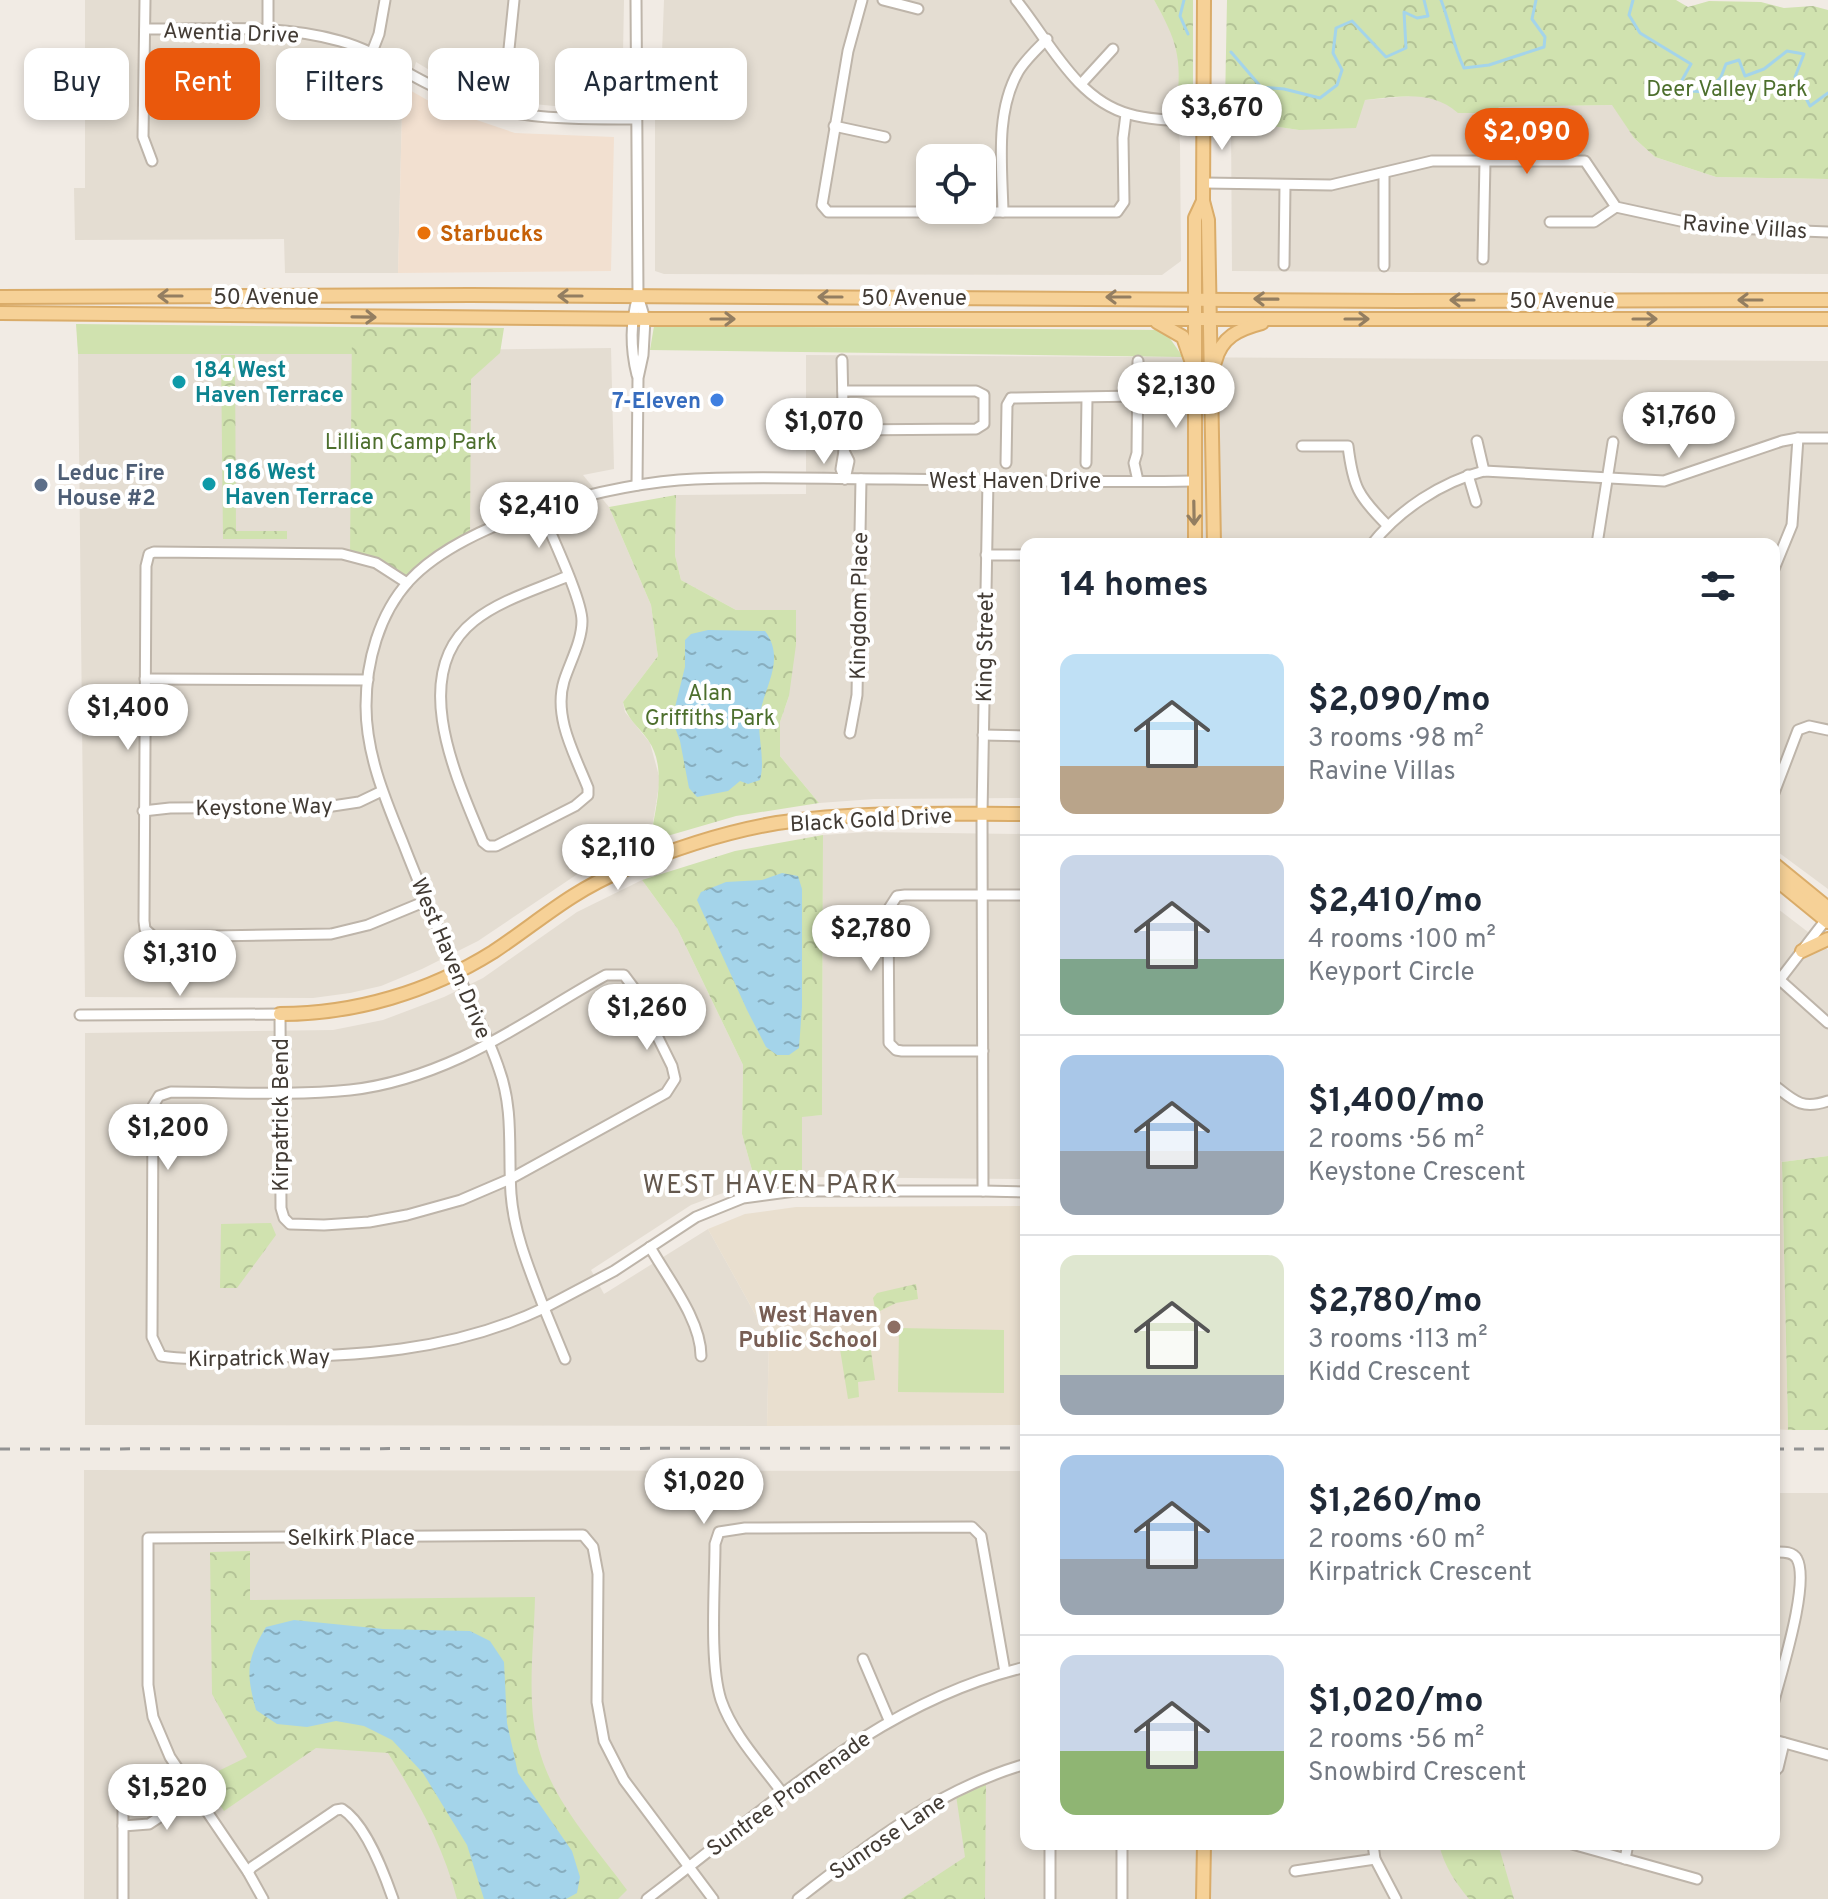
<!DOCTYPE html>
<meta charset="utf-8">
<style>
:root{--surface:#fff;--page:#f6f6f7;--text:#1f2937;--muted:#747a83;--line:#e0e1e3;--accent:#ea580c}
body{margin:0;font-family:Overpass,sans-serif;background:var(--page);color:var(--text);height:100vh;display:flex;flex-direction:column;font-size:30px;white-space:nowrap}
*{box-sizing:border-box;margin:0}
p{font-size:26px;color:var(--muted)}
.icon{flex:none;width:44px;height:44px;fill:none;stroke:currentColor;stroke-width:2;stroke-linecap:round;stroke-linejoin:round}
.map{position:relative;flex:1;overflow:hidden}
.sheet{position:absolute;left:1020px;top:538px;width:760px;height:1312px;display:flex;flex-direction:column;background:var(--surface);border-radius:16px;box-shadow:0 4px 12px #0003}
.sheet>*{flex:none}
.hud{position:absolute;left:24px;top:48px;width:760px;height:72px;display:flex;gap:16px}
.tools{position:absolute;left:916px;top:144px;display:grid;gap:16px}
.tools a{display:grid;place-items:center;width:80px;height:80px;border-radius:16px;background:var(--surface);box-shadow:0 4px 12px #0003;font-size:40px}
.price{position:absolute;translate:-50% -68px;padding:0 18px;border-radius:28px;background:#fff;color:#222;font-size:26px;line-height:52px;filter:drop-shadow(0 2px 4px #0008)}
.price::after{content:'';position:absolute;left:50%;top:48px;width:24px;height:18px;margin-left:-12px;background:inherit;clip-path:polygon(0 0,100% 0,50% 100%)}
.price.on{background:var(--accent);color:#fff}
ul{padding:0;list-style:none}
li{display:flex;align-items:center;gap:24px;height:200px;padding:0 40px}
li+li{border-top:2px solid var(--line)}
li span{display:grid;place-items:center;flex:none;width:224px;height:160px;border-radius:16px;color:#555}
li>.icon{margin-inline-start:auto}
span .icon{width:96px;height:96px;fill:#fffc;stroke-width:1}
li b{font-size:34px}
h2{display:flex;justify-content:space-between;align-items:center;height:96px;padding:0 40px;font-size:34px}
.pill{padding:0 28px;border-radius:16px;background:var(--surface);box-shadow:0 4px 12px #0003;font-size:28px;line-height:72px}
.pill.on{background:var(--accent);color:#fff}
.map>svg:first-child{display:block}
</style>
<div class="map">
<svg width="1828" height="1899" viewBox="0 0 1828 1899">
<defs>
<pattern id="forest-crowns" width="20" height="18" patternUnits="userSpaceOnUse" patternTransform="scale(2)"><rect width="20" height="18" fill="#d0e2af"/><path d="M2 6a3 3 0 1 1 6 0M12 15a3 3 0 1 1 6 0" fill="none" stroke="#b4c397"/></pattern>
<pattern id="water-ripples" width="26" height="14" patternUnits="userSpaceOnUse" patternTransform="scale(2)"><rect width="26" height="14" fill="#a4d4ea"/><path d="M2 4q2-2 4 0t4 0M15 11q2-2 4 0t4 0" fill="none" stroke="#87adbe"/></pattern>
</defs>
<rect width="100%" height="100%" fill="#f1ebe4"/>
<g fill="#e4ddd2" fill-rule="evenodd">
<polygon points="85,0 624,0 622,108 554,106 514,102 483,94 448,81 416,62 402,111 398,273 285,273 284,239 75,240 74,188 85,188"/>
<path d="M664,0H1154L1172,32L1181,68L1177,104L1180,145L1181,261L1162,275L664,274L655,271V54L662,53ZM930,158H982V210H930Z"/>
<polygon points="1422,95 1488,113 1500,107 1613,105 1634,138 1655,157 1716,177 1828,179 1828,274 1232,271 1231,123 1251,123 1299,130 1365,100"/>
<polygon points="611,348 614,469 583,475 609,507 651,605 658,656 623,702 625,712 650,743 659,776 659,785 650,841 585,869 478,941 422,969 381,986 350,993 313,998 85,997 78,354"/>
<polygon points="806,355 1828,361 1828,889 1774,849 1774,544 1026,544 1026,798 874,799 819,803 780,756 780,722 789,696 736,610 681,580 675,555 676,495 806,494"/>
<polygon points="867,832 1026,834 1026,1179 802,1177 802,1116 822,1115 823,835"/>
<polygon points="642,880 677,928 743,1065 742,1134 755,1181 691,1205 591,1270 604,1294 708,1229 769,1339 767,1426 85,1425 85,1033 333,1030 383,1020 444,997 483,978 577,912"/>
<polygon points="1774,906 1808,932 1828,950 1828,1156 1782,1162 1774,1155"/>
<polygon points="84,1470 1026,1471 1026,1844 1774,1844 1774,1493 1828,1493 1828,1899 84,1899"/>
</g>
<polygon fill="#f2e0d0" points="408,89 441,108 515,133 614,137 611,271 398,273 402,111"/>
<g fill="#e9dfcf">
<polygon points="1774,1155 1782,1162 1788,1430 1774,1429"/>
<polygon points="1025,1206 1026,1425 767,1426 769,1339 708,1229 745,1214 796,1207"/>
</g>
<g fill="#d0e2af">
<polygon points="76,324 352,327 352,354 78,354"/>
<polygon points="654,326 1164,330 1183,357 650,350"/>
<polygon points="899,1328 1004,1330 1004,1393 898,1392"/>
</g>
<g fill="url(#forest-crowns)">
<path d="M1154,0H1193V103L1177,104C1182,57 1177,41 1154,0Z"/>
<path d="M1227,0H1676L1688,7L1709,1L1761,2L1784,8L1813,6L1828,10V179L1716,177L1655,157L1634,138L1612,105L1500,107L1488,113H1458C1431,89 1398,97 1365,100L1356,128L1299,130L1251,123H1231V115L1225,104Z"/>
<polygon points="352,327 504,328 500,353 471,379 470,539 407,583 350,556"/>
<polygon points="221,355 235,355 236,531 287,531 287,539 223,539"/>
<path d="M676,495L675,555L681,580L736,610H796V645L789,696L780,722V756L819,803L736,816L650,841C655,810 668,768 648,740C639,727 626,718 623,702L658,656L657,650L651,605L609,507Z"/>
<polygon points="823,835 822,1115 802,1117 802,1177 755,1181 742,1134 743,1065 677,928 642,880 735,851"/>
<polygon points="1828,1156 1828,1430 1788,1430 1782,1162"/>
<polygon points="271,1223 276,1235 237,1288 220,1288 221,1224"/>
<polygon points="916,1284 918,1299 896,1303 876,1313 873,1298 877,1293"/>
<polygon points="869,1336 875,1380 858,1382 859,1397 848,1399 839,1343"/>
<path d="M250,1551V1600L535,1597C534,1648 525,1707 541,1756C556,1805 597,1849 627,1890L618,1899H457C443,1845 417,1799 388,1753L316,1748L224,1811L202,1779L247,1757L212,1694L210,1552Z"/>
<polygon points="986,1781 985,1899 901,1899 965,1857 956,1795"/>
<path d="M1439,1844H1498L1514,1899H1469C1455,1882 1444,1866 1439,1844Z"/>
</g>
<g fill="url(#water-ripples)">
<path d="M708,630L765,631C788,662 760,691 759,723C759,742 765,761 760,780L748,784L740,781L728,791L697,797L689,788L680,741L672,719L685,667V640L691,634Z"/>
<polygon points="782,873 798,876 802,889 802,1007 799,1048 789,1055 777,1055 766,1047 747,1010 697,900 701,892 726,882 762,880"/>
<path d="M294,1620L383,1629L470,1631L490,1641L504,1662L507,1723L518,1773L572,1851L580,1877L577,1893L566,1899H484L467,1845L423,1773L392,1740L364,1726L336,1721L307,1727L277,1724L256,1710C246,1673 246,1660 266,1627Z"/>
</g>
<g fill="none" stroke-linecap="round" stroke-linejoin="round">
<g stroke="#a4d4ea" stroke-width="3">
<polyline points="1184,0 1180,16 1188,34"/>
<path d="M1441,0C1450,23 1453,46 1464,68L1489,65L1544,47L1545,37L1532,19L1536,0"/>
<polyline points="1633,0 1629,15 1640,33 1691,64 1681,82 1691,91 1707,92 1721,77 1726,64 1739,60 1745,76 1764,69 1787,51 1804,54 1795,77 1810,106 1828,93"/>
<polyline points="1231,52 1261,87 1284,89 1320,98 1337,85 1342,70 1333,53 1336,28 1352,21 1386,57 1406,48 1404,12 1417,18 1428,16 1424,0"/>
</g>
<defs>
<g id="minor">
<polyline points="145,0 143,137 152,161"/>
<polyline points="268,0 268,30"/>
<polyline points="636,0 638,296 645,319 643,355 638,378 637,485"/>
<polyline points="862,0 848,51 822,205 828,212 1117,212 1124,202 1123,138 1126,114"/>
<polyline points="883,0 918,9"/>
<path d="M1016,0C1048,39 1076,100 1129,114C1153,121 1179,120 1204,121"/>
<path d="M145,29C210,30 277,23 340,41C380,52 407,76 444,91C513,121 562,119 635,119"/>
<polyline points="372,52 379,34 385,0"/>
<polyline points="1081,84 1113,49"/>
<polyline points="495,109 509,49 514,0"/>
<polyline points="834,126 885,137"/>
<polyline points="1204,183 1331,185 1432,161 1585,161 1616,207 1708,227 1828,232"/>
<path d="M1003,212C1002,166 995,113 1018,72C1025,60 1037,49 1047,39"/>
<polyline points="1550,222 1594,222 1616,207"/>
<polyline points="1483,259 1485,161"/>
<polyline points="1284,265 1285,185"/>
<polyline points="1384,266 1384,174"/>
<polyline points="842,360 844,451 841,469 845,479"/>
<path d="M637,375C630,347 630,323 638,296"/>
<polyline points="843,391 976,391 984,395 984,424 976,429 843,430"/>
<polyline points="1477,441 1484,471"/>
<path d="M1302,446H1348C1353,487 1358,496 1387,525"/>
<polyline points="844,451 849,461 845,479"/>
<polyline points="1006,463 1007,405 1011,398 1138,396"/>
<polyline points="1086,463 1087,398"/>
<polyline points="1468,475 1476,502"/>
<path d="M988,480L982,814L983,1191H795L743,1198L696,1217L614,1271L544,1308C530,1271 514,1234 511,1194C508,1151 514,1110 499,1069C488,1036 472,1006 458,974C439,931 420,887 403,843C385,799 366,754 366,706C366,662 379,614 409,581C465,520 614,482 695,479C760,476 827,479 893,479C993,480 1094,483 1194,481"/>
<polyline points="1138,481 1134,463 1137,453 1138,361"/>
<path d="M541,510C551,535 582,599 582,621C582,641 570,662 564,681C553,717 575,755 588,788V795L575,806L496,846H488L483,842C457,779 407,674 474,621C500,600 538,589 568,576"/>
<path d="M1372,544C1399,510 1441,482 1484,471L1664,481L1782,441L1798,438H1828"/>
<polyline points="1597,544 1613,442"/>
<polyline points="986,555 1026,555"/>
<polyline points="1774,569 1792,525 1798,438"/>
<polyline points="407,583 376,563 342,554 154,552 149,554 146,566 144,921 145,929 154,937 331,934 368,925 426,901"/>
<polyline points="145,679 368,680"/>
<polyline points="850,733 857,695 861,479"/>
<polyline points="983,735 1026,736"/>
<polyline points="1774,793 1798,730 1809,726 1828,730"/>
<polyline points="143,811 170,808 326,807 359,802 382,791"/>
<polyline points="1780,980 1828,1023"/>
<polyline points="1774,987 1828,917"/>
<path d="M80,1015L280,1014L281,1208L284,1218L290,1224L324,1225L369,1222L407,1215L461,1200L510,1179L666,1093L675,1079L672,1066L633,987L624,975H606C558,1001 512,1034 462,1057C427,1073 388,1086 350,1090C292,1096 230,1092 171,1092L159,1096L153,1106L152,1337L161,1356C191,1361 223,1357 253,1357C353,1357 452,1352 544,1308L565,1359"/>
<polyline points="983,1051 902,1051 896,1050 889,1043 888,910 897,896 905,895 1026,895"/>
<path d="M1774,1085C1794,1101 1802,1110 1828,1101"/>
<polyline points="983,1191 1026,1192"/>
<path d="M650,1247C668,1279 701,1320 701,1356"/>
<path d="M1774,1552C1782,1552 1793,1551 1797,1559C1810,1583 1781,1673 1774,1701"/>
<polyline points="863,1659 889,1720"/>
<polyline points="1774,1740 1828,1755"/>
<polyline points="1774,1772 1778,1768 1784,1743"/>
<polyline points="123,1791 123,1899"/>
<path d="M783,1794C762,1765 733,1735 721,1700C709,1663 715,1586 715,1544L719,1532L745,1528L972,1527L981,1536L1005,1672"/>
<polyline points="123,1826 149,1824 195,1794"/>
<polyline points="1050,1844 1050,1899"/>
<polyline points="1373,1844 1375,1859 1396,1899"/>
<polyline points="1572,1844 1697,1879"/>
<polyline points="1625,1859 1628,1844"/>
<polyline points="1295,1871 1375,1859"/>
<path d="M248,1872L252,1867L336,1810L342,1809C366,1824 384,1873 393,1899"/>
<polyline points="263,1899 248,1872 170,1757 153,1717 148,1685 148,1538 583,1535 593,1547 598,1574 597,1702 604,1741 624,1780 713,1899"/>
<path d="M647,1899C766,1810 877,1702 1026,1667"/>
<path d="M798,1899C869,1844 938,1789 1026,1764"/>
<polyline points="1122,1899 1122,1844"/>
</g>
<g id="major">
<polyline points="1204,0 1203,201 1208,220 1214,544"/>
<polyline points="0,297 471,295 1400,301 1828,300"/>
<polyline points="0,313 654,319 1828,319"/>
<polyline points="1157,322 1183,337 1192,363"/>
<path d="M1215,362C1221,337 1239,329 1262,323"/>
<polyline points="1195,544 1195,218 1203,201"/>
<polyline points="1774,864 1828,908"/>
<polyline points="1774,878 1828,922"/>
<polyline points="1802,951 1828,939"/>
<path d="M280,1014C355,1014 429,992 493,952C537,923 570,892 621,871C670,850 724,832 777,823C859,811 943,814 1026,814"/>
<polyline points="1203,1899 1204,1844"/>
</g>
</defs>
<use href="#minor" stroke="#beb5aa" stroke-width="13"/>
<use href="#major" stroke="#daac69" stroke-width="16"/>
<use href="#minor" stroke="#fff" stroke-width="9"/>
<use href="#major" stroke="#f6d197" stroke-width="12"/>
<g stroke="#939393" stroke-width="3" stroke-dasharray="10 10" stroke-linecap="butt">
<polyline points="0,1449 1026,1448"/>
<polyline points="1774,1449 1828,1449"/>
</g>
</g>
<defs><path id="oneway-shaft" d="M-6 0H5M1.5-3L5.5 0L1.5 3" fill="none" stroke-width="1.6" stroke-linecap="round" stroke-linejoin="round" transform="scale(2)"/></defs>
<g stroke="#937e61">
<use href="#oneway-shaft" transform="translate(170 296) rotate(180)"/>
<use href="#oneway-shaft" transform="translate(570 296) rotate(-180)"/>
<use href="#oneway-shaft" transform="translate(830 297) rotate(-180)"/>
<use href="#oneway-shaft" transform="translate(1118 297) rotate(-180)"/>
<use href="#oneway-shaft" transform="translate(1266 299) rotate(-179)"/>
<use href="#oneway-shaft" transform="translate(1462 300) rotate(180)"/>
<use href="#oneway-shaft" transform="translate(1750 300) rotate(180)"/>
<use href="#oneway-shaft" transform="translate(364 317) rotate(1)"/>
<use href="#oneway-shaft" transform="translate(723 319)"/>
<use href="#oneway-shaft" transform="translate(1357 319)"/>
<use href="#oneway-shaft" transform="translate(1645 319)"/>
<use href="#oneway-shaft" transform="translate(1194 513) rotate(89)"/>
</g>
<circle fill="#e8710a" stroke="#fff" stroke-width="3" cx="424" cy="233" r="8"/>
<g fill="#0f9aa8" stroke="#fff" stroke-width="3">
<circle cx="179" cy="382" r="8"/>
<circle cx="209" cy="484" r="8"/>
</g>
<circle fill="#3f7fe0" stroke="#fff" stroke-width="3" cx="717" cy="400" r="8"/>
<circle fill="#5c6f8a" stroke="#fff" stroke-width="3" cx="41" cy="485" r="8"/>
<circle fill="#8d6e63" stroke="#fff" stroke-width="3" cx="894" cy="1327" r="8"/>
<g text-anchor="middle" stroke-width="8" stroke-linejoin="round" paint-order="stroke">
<g font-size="22" fill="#423b34" stroke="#fff">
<text transform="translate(231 32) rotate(2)" y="8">Awentia Drive</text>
<text transform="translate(1745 226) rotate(4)" y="8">Ravine Villas</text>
<text x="266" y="304">50 Avenue</text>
<text x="914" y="305">50 Avenue</text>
<text x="1562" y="308">50 Avenue</text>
<text x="1015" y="488">West Haven Drive</text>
<text transform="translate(858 606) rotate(-89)" y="8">Kingdom Place</text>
<text transform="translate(984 647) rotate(-89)" y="8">King Street</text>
<text transform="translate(264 806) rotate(-1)" y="8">Keystone Way</text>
<text transform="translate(871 819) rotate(-3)" y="8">Black Gold Drive</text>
<text transform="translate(452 958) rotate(67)" y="8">West Haven Drive</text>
<text transform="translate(280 1115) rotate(-90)" y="8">Kirpatrick Bend</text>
<text transform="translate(259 1357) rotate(-1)" y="8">Kirpatrick Way</text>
<text x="351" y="1545">Selkirk Place</text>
<text transform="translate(788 1793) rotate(-36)" y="8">Suntree Promenade</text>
<text transform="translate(887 1836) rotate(-34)" y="8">Sunrose Lane</text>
</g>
<g font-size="22" fill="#4d6f2d" stroke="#fff">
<text x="1727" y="96">Deer Valley Park</text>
<text x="411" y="449">Lillian Camp Park</text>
<text x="710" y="700">Alan<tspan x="710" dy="25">Griffiths Park</tspan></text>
</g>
<g font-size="22" font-weight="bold" fill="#c56008" stroke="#fff" text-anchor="start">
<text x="440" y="241">Starbucks</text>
</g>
<g font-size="22" font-weight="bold" fill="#0d838f" stroke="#fff" text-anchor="start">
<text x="195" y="377">184 West<tspan x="195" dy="25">Haven Terrace</tspan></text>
<text x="225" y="479">186 West<tspan x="225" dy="25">Haven Terrace</tspan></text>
</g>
<g font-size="22" font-weight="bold" fill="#366cbe" stroke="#fff" text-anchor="end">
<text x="701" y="408">7-Eleven</text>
</g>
<g font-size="22" font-weight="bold" fill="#4e5e75" stroke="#fff" text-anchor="start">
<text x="57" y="480">Leduc Fire<tspan x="57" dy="25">House #2</tspan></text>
</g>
<g font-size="22" font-weight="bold" fill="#785e54" stroke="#fff" text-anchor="end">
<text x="878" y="1322">West Haven<tspan x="878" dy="25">Public School</tspan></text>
</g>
<g font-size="26" letter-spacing="2" fill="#64584d" stroke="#fff">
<text x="771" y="1193">WEST HAVEN PARK</text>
</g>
</g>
</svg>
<div class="tools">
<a><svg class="icon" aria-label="locate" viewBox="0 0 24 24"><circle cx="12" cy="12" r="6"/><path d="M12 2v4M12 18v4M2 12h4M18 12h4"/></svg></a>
</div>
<b class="price" style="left:1222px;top:152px">$3,670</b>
<b class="price on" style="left:1527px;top:176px">$2,090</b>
<b class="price" style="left:1176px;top:430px">$2,130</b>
<b class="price" style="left:1679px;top:460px">$1,760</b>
<b class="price" style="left:824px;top:466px">$1,070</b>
<b class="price" style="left:539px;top:550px">$2,410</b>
<b class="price" style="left:128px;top:752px">$1,400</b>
<b class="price" style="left:618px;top:892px">$2,110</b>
<b class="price" style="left:871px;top:973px">$2,780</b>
<b class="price" style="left:180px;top:998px">$1,310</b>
<b class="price" style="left:647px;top:1052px">$1,260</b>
<b class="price" style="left:168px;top:1172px">$1,200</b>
<b class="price" style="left:704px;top:1526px">$1,020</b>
<b class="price" style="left:167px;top:1832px">$1,520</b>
<div class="hud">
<a class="pill">Buy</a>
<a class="pill on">Rent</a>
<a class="pill">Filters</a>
<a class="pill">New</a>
<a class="pill">Apartment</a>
</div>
<section class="sheet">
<h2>14 homes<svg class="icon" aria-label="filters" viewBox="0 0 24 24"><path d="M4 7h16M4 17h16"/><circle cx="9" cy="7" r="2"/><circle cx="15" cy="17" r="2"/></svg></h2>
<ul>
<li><span style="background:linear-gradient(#bfe0f5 70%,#b9a48a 0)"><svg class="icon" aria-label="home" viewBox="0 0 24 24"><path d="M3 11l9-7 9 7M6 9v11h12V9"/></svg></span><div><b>$2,090/mo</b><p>3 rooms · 98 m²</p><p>Ravine Villas</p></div></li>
<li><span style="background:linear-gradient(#c9d6e8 65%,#7fa58c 0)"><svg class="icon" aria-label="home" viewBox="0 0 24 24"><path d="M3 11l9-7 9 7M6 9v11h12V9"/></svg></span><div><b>$2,410/mo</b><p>4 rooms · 100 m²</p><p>Keyport Circle</p></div></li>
<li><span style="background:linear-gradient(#a9c7e8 60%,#9aa5b1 0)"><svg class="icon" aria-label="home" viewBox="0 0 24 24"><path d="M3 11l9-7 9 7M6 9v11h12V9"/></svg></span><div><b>$1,400/mo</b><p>2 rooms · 56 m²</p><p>Keystone Crescent</p></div></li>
<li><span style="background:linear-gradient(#dfe7d0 75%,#9aa5b1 0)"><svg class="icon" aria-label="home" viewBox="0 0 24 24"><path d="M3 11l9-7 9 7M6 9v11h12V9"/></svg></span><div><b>$2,780/mo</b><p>3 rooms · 113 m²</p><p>Kidd Crescent</p></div></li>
<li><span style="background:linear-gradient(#a9c7e8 65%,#9aa5b1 0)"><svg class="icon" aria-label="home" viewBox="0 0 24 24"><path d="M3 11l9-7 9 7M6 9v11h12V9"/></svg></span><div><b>$1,260/mo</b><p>2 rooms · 60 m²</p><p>Kirpatrick Crescent</p></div></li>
<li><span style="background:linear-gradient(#c9d6e8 60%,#8fb573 0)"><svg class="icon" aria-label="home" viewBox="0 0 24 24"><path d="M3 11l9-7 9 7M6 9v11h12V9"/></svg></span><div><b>$1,020/mo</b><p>2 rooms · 56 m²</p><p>Snowbird Crescent</p></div></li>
</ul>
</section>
</div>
